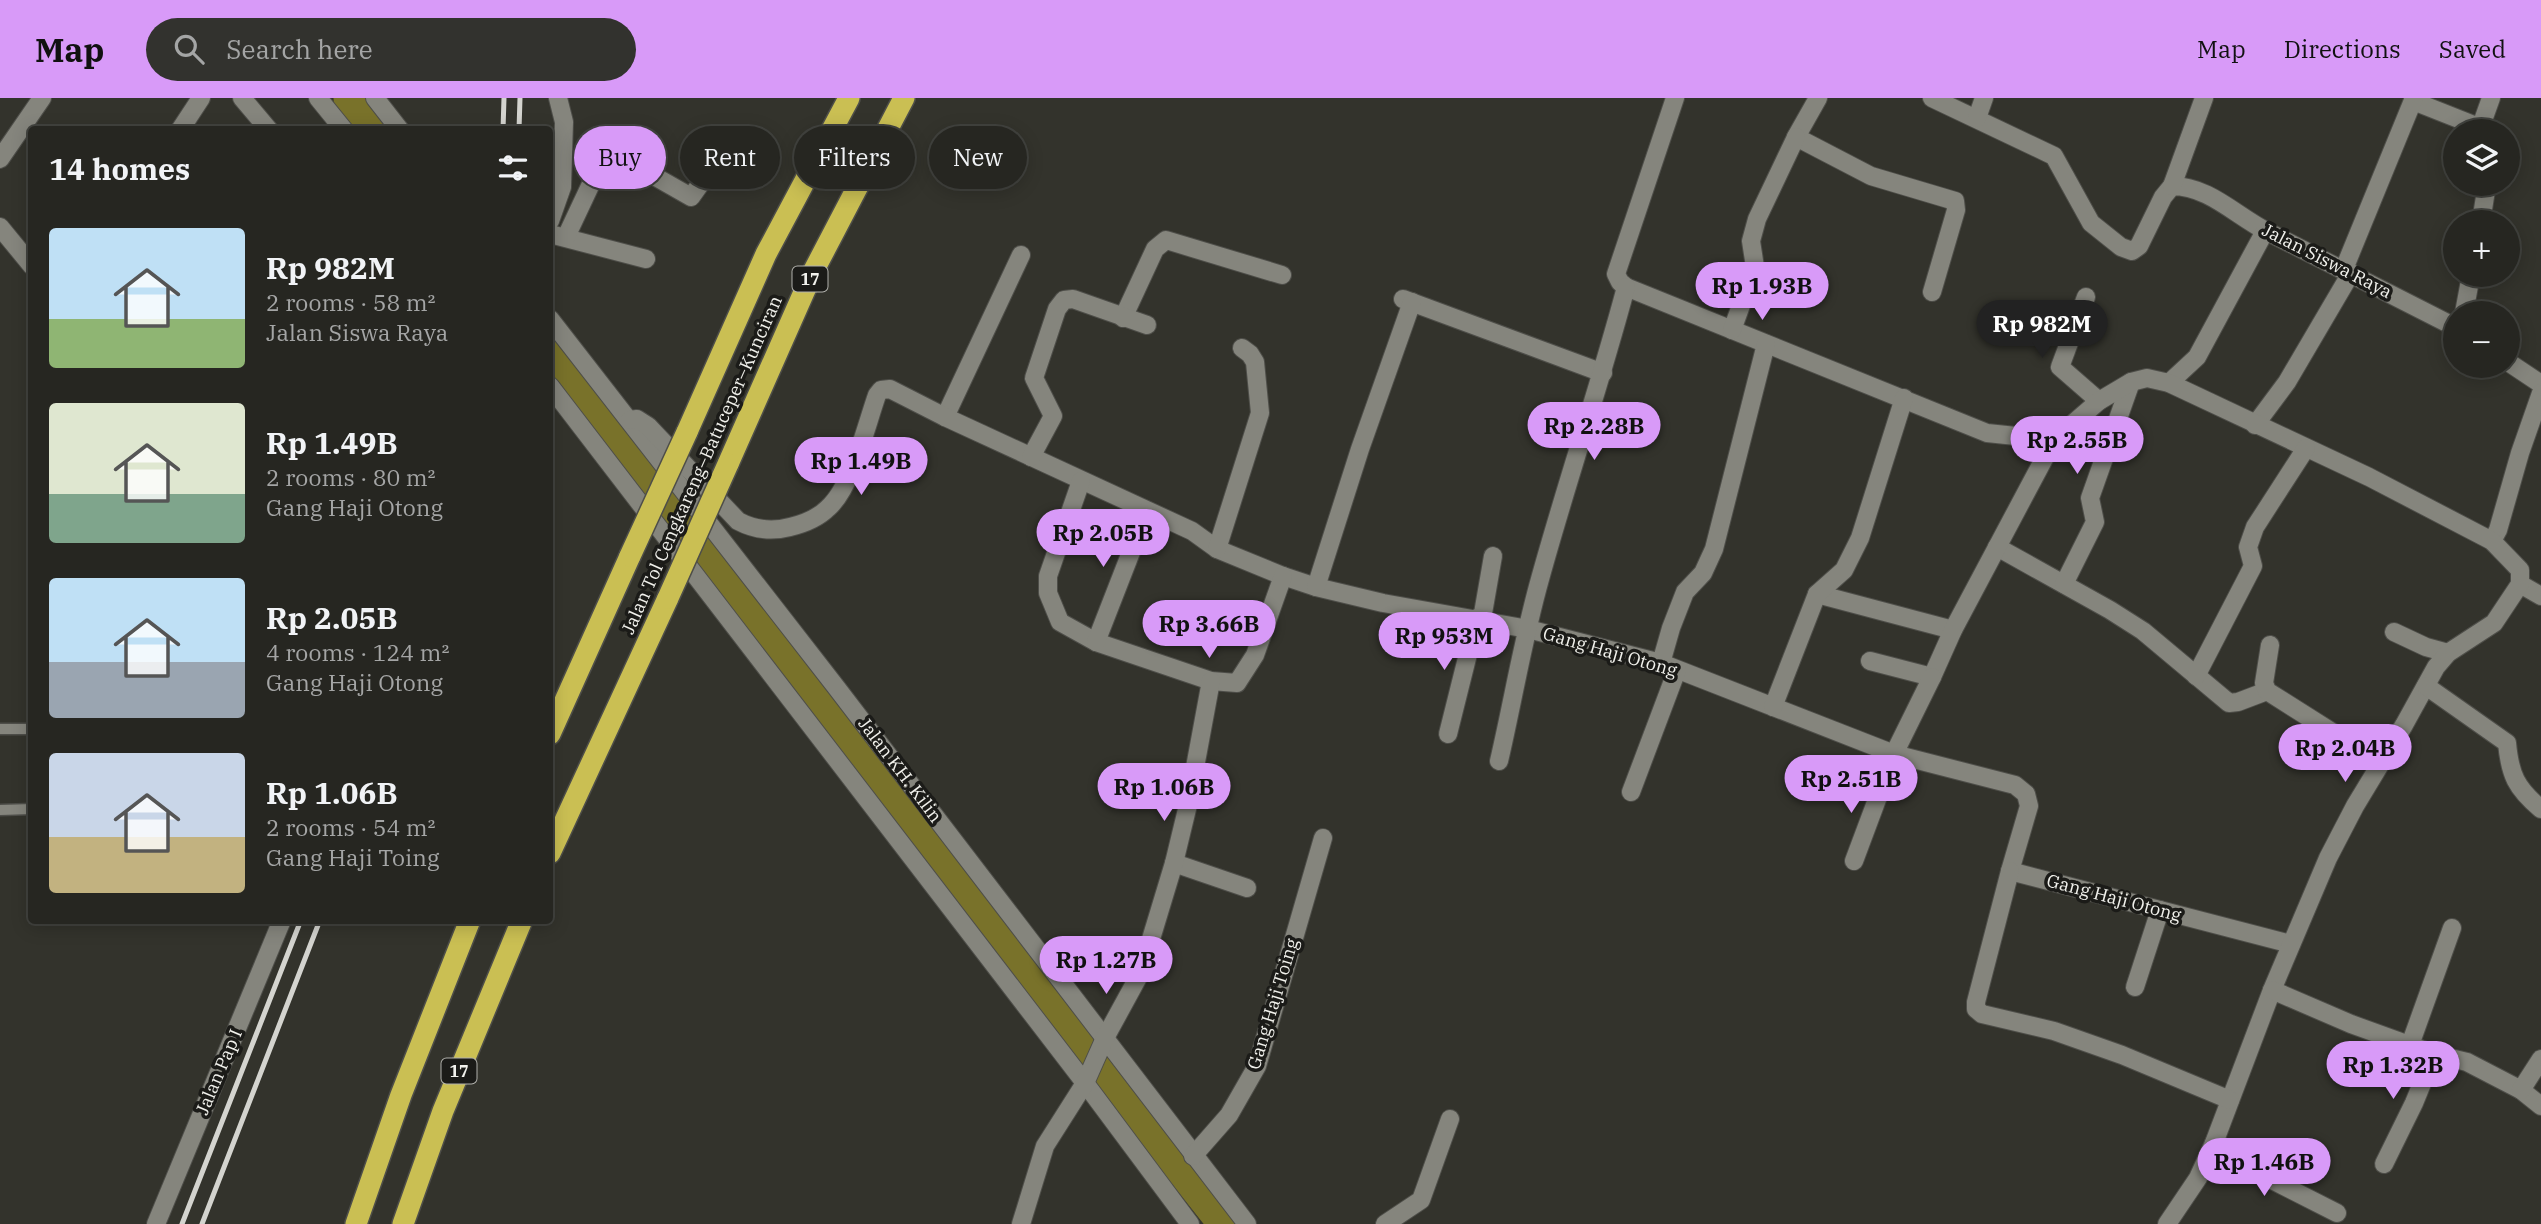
<!DOCTYPE html>
<meta charset="utf-8">
<style>
:root{--surface:#262621;--page:#32322e;--text:#f1f3f6;--muted:#a4a5a5;--line:#42433f;--accent:#d89af8}
body{margin:0;font-family:"IBM Plex Serif",serif;background:var(--page);color:var(--text);height:100vh;display:flex;flex-direction:column;font-size:26px;white-space:nowrap}
*{box-sizing:border-box;margin:0}
p{font-size:23px;color:var(--muted)}
.icon{flex:none;width:38px;height:38px;fill:none;stroke:currentColor;stroke-width:2;stroke-linecap:round;stroke-linejoin:round}
.map{position:relative;flex:1;overflow:hidden}
.details{position:absolute;left:28px;top:28px;width:525px;height:798px;display:flex;flex-direction:column;background:var(--surface);border-radius:7px;box-shadow:0 4px 18px #0003,0 0 0 2px var(--line)}
.details>*{flex:none}
.guide{position:absolute;left:574px;top:28px;width:665px;height:63px;display:flex;gap:14px}
.buttons{position:absolute;left:2443px;top:21px;display:grid;gap:14px}
.buttons a{display:grid;place-items:center;width:77px;height:77px;border-radius:50%;background:var(--surface);box-shadow:0 4px 18px #0003,0 0 0 2px var(--line);font-size:35px}
.price{position:absolute;translate:-50% -60px;padding:0 16px;border-radius:24px;background:var(--accent);color:#111;font-size:23px;line-height:46px;filter:drop-shadow(0 2px 4px #0008)}
.price::after{content:'';position:absolute;left:50%;top:42px;width:21px;height:16px;margin-left:-10px;background:inherit;clip-path:polygon(0 0,100% 0,50% 100%)}
.price.current{background:#222;color:#fff}
ul{padding:0;list-style:none}
li{display:flex;align-items:center;gap:21px;height:175px;padding:0 21px}
li span{display:grid;place-items:center;flex:none;width:196px;height:140px;border-radius:7px;color:#555}
li>.icon{margin-inline-start:auto}
span .icon{width:84px;height:84px;fill:#fffc;stroke-width:1}
li b{font-size:30px}
h2{display:flex;justify-content:space-between;align-items:center;height:84px;padding:0 21px;font-size:30px}
.tag{padding:0 24px;border-radius:32px;background:var(--surface);box-shadow:0 4px 18px #0003,0 0 0 2px var(--line);font-size:24px;line-height:63px}
.tag.current{background:var(--accent);color:#111}
header{display:flex;align-items:center;gap:42px;box-sizing:border-box;height:98px;padding:0 35px;background:var(--accent);color:#111}
header strong{font-size:33px}
nav{display:flex;gap:38px;margin-inline-start:auto;font-size:24px}
.search{width:490px;height:63px;background:var(--page);display:flex;align-items:center;gap:18px;box-sizing:border-box;padding:0 24px;border-radius:38px;color:var(--muted);font-size:26px}
.map>svg:first-child{display:block}
</style>
<header>
<strong>Map</strong>
<div class="search"><svg class="icon" aria-label="search" viewBox="0 0 24 24"><circle cx="10" cy="10" r="6"/><path d="M15 15l6 6"/></svg>Search here</div>
<nav><a>Map</a><a>Directions</a><a>Saved</a></nav>
</header>
<div class="map">
<svg width="2541" height="1126" viewBox="0 0 2541 1126">
<rect width="100%" height="100%" fill="#33332c"/>
<g fill="none" stroke-linecap="round" stroke-linejoin="round">
<g stroke="#79722a" stroke-width="35">
<polyline points="351,0 377,32"/>
<polyline points="550,250 1066,924 1226,1126"/>
</g>
<defs>
<g id="service">
<polyline points="0,631 32,631"/>
<polyline points="0,712 32,711"/>
</g>
<g id="minor">
<polyline points="242,0 269,32"/>
<polyline points="318,0 344,32"/>
<polyline points="375,0 400,32"/>
<polyline points="1675,0 1616,176 1620,184 1626,189 1987,335 2054,342"/>
<polyline points="1818,0 1796,39 1871,78 1955,103 1956,112 1932,194"/>
<path d="M1932,0L2054,58L2091,125L2121,149L2132,153L2139,148L2163,99L2172,88C2209,88 2236,118 2268,134C2330,166 2393,197 2455,229"/>
<polyline points="2413,3 2489,33"/>
<polyline points="1977,20 1984,0"/>
<polyline points="2481,28 2491,0"/>
<polyline points="180,32 201,0"/>
<polyline points="0,61 42,0"/>
<polyline points="2172,88 2204,0"/>
<polyline points="550,123 562,89 564,24 558,0"/>
<polyline points="2481,124 2487,86"/>
<polyline points="0,129 32,168"/>
<polyline points="550,136 646,161"/>
<polyline points="566,139 598,71 612,60 633,66 691,99 729,46"/>
<polyline points="2344,171 2414,0"/>
<polyline points="2086,199 2060,269 2099,303"/>
<polyline points="1403,201 1603,275"/>
<polyline points="2464,215 2471,177"/>
<polyline points="1123,220 1155,151 1166,142 1282,177"/>
<polyline points="550,221 836,589 1247,1126"/>
<polyline points="1732,232 1755,169 1751,143 1757,121 1796,39"/>
<polyline points="2508,264 2541,286"/>
<polyline points="2169,285 2197,259 2265,133"/>
<polyline points="550,288 1085,985 1190,1126"/>
<polyline points="945,319 1021,157"/>
<path d="M630,322L637,321L648,328L738,423C755,432 771,434 790,429C803,426 818,420 828,410C852,389 866,328 877,297L881,292L890,291L945,319L1192,433L1217,451L1283,478L1316,489L1383,505L1528,531L1661,565L1894,656L2015,687L2026,696L2029,708L2010,773L2291,846"/>
<polyline points="2255,327 2287,284 2351,175"/>
<polyline points="1031,359 1053,318 1034,280 1057,211 1064,202 1073,201 1147,227"/>
<polyline points="1081,383 1048,478 1048,495 1060,524 1096,544 1211,583 1237,585 1255,557 1283,478"/>
<polyline points="2492,443 2498,432 2520,355 2541,295"/>
<polyline points="1997,449 2110,512 2143,533 2229,605 2238,604 2267,593"/>
<polyline points="1217,451 1260,315 1255,264 1250,256 1242,250"/>
<polyline points="2064,486 2095,424 2090,400 2131,284"/>
<polyline points="2520,486 2541,498"/>
<polyline points="1316,489 1360,351 1412,204"/>
<polyline points="1817,496 1953,532"/>
<polyline points="1482,521 1493,458"/>
<polyline points="2394,534 2426,549 2448,555"/>
<polyline points="1096,544 1147,413"/>
<polyline points="2270,547 2264,585 2267,593 2381,665"/>
<polyline points="1870,563 1932,579 1953,532 2054,342 2099,303 2131,284 2147,280 2169,285 2369,379 2492,443 2520,472 2520,486 2494,525 2448,555 2436,569 2404,627 2355,708 2328,760 2272,892 2214,1045 2198,1080 2167,1126"/>
<polyline points="1661,565 1671,530 1685,494 1703,475 1714,451 1766,246"/>
<polyline points="2196,578 2253,468 2248,449 2255,429 2306,350"/>
<path d="M2426,588L2507,645C2510,677 2516,690 2541,711"/>
<polyline points="1773,609 1817,496 1844,472 1860,440 1904,300"/>
<polyline points="1448,636 1477,520"/>
<path d="M1499,663C1513,603 1523,541 1540,481C1567,383 1600,287 1626,189"/>
<polyline points="1631,694 1677,572"/>
<polyline points="1854,763 1894,656 1932,579"/>
<polyline points="1174,765 1247,790"/>
<polyline points="2010,773 1976,904 1976,911 1982,916 2054,933 2122,957 2230,1002"/>
<polyline points="2135,889 2160,812"/>
<polyline points="2272,892 2351,926 2434,956 2467,964 2521,992 2541,1008"/>
<polyline points="2410,947 2452,830"/>
<polyline points="2521,992 2541,961"/>
<polyline points="2214,1045 2268,1069 2272,1082 2337,1115"/>
<polyline points="1193,1058 1229,1017 1257,968 1323,740"/>
<polyline points="2384,1066 2414,1005 2434,956"/>
<polyline points="156,1126 282,822"/>
<polyline points="1021,1126 1045,1048 1085,985 1105,940 1141,874 1174,765 1188,707 1211,583"/>
<polyline points="1385,1126 1421,1102 1450,1021"/>
</g>
<g id="motorway">
<polyline points="687,334 766,156 849,0"/>
<polyline points="728,366 812,176 904,0"/>
<polyline points="550,636 630,458"/>
<polyline points="550,755 668,500"/>
<polyline points="356,1126 401,997 470,822"/>
<polyline points="403,1126 443,1013 522,822"/>
</g>
</defs>
<use href="#service" stroke="#4e4e49" stroke-width="13"/>
<use href="#minor" stroke="#4e4e49" stroke-width="20"/>
<use href="#motorway" stroke="#4e4e49" stroke-width="24"/>
<use href="#service" stroke="#85857d" stroke-width="10"/>
<use href="#minor" stroke="#85857d" stroke-width="18"/>
<use href="#motorway" stroke="#cabf53" stroke-width="21"/>
<g stroke="#d4d4cf" stroke-width="5">
<polyline points="503,32 504,0"/>
<polyline points="519,32 520,0"/>
<polyline points="182,1126 301,822"/>
<polyline points="202,1126 320,822"/>
</g>
<defs>
<g id="motorway-bridge">
<polyline points="630,458 687,334"/>
<polyline points="668,500 728,366"/>
</g>
</defs>
<use href="#motorway-bridge" stroke="#4e4e49" stroke-width="24" stroke-linecap="butt"/>
<use href="#motorway-bridge" stroke="#cabf53" stroke-width="21"/>
</g>
<g text-anchor="middle" stroke-width="7" stroke-linejoin="round" paint-order="stroke">
<g fill="#1b1b18" stroke="#b1b1ac" stroke-width="2">
<rect x="792.5" y="168.5" width="35" height="25" rx="5"/>
<rect x="441.5" y="960.5" width="35" height="25" rx="5"/>
</g>
<g font-size="16" font-weight="bold" fill="#f1f1ec">
<text x="810" y="187">17</text>
<text x="459" y="979">17</text>
</g>
<g font-size="18" fill="#f1f1ec" stroke="#1b1b18">
<text transform="translate(2327 163) rotate(27)" y="6">Jalan Siswa Raya</text>
<text transform="translate(702 367) rotate(-66)" y="6">Jalan Tol Cengkareng–Batuceper–Kunciran</text>
<text transform="translate(1610 554) rotate(16)" y="6">Gang Haji Otong</text>
<text transform="translate(900 672) rotate(53)" y="6">Jalan KH. Kilin</text>
<text transform="translate(2114 800) rotate(15)" y="6">Gang Haji Otong</text>
<text transform="translate(1273 906) rotate(-73)" y="6">Gang Haji Toing</text>
<text transform="translate(219 974) rotate(-67)" y="6">Jalan Pap I</text>
</g>
</g>
</svg>
<div class="buttons">
<a><svg class="icon" aria-label="layers" viewBox="0 0 24 24"><path d="M12 4l9 5-9 5-9-5zM3 14l9 5 9-5"/></svg></a>
<a>+</a>
<a>−</a>
</div>
<b class="price" style="left:1762px;top:224px">Rp 1.93B</b>
<b class="price current" style="left:2042px;top:262px">Rp 982M</b>
<b class="price" style="left:1594px;top:364px">Rp 2.28B</b>
<b class="price" style="left:2077px;top:378px">Rp 2.55B</b>
<b class="price" style="left:861px;top:399px">Rp 1.49B</b>
<b class="price" style="left:1103px;top:471px">Rp 2.05B</b>
<b class="price" style="left:1209px;top:562px">Rp 3.66B</b>
<b class="price" style="left:1444px;top:574px">Rp 953M</b>
<b class="price" style="left:2345px;top:686px">Rp 2.04B</b>
<b class="price" style="left:1851px;top:717px">Rp 2.51B</b>
<b class="price" style="left:1164px;top:725px">Rp 1.06B</b>
<b class="price" style="left:1106px;top:898px">Rp 1.27B</b>
<b class="price" style="left:2393px;top:1003px">Rp 1.32B</b>
<b class="price" style="left:2264px;top:1100px">Rp 1.46B</b>
<div class="guide">
<a class="tag current">Buy</a>
<a class="tag">Rent</a>
<a class="tag">Filters</a>
<a class="tag">New</a>
</div>
<section class="details">
<h2>14 homes<svg class="icon" aria-label="filters" viewBox="0 0 24 24"><path d="M4 7h16M4 17h16"/><circle cx="9" cy="7" r="2"/><circle cx="15" cy="17" r="2"/></svg></h2>
<ul>
<li><span style="background:linear-gradient(#bfe0f5 65%,#8fb573 0)"><svg class="icon" aria-label="home" viewBox="0 0 24 24"><path d="M3 11l9-7 9 7M6 9v11h12V9"/></svg></span><div><b>Rp 982M</b><p>2 rooms · 58 m²</p><p>Jalan Siswa Raya</p></div></li>
<li><span style="background:linear-gradient(#dfe7d0 65%,#7fa58c 0)"><svg class="icon" aria-label="home" viewBox="0 0 24 24"><path d="M3 11l9-7 9 7M6 9v11h12V9"/></svg></span><div><b>Rp 1.49B</b><p>2 rooms · 80 m²</p><p>Gang Haji Otong</p></div></li>
<li><span style="background:linear-gradient(#bfe0f5 60%,#9aa5b1 0)"><svg class="icon" aria-label="home" viewBox="0 0 24 24"><path d="M3 11l9-7 9 7M6 9v11h12V9"/></svg></span><div><b>Rp 2.05B</b><p>4 rooms · 124 m²</p><p>Gang Haji Otong</p></div></li>
<li><span style="background:linear-gradient(#c9d6e8 60%,#c2b280 0)"><svg class="icon" aria-label="home" viewBox="0 0 24 24"><path d="M3 11l9-7 9 7M6 9v11h12V9"/></svg></span><div><b>Rp 1.06B</b><p>2 rooms · 54 m²</p><p>Gang Haji Toing</p></div></li>
</ul>
</section>
</div>
